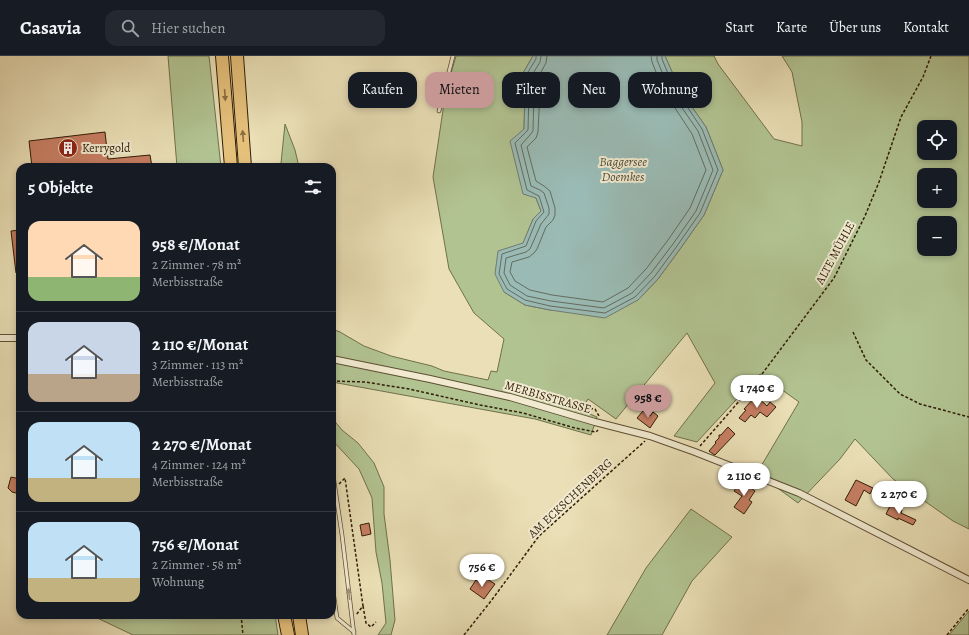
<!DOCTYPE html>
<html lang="de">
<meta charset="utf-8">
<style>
:root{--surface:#171b24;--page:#242831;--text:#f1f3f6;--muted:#9ea1a6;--line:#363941;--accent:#c59692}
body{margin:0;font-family:Alegreya,serif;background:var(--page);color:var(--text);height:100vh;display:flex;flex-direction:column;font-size:15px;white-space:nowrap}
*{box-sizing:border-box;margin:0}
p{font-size:13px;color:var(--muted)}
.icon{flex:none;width:22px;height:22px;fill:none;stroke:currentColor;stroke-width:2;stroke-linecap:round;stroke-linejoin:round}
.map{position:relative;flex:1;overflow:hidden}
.side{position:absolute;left:16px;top:107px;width:320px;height:456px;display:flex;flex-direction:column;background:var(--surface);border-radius:12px;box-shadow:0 2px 6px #0003}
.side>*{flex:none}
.banner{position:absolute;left:348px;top:16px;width:380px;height:36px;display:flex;gap:8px}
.tools{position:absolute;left:917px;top:64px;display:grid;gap:8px}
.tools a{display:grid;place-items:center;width:40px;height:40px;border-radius:8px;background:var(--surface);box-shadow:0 2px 6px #0003;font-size:20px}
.price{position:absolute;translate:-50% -34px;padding:0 9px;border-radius:14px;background:#fff;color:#222;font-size:13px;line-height:26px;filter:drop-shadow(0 1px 2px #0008)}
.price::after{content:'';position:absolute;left:50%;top:24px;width:12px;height:9px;margin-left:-6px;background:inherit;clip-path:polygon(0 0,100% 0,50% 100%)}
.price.selected{background:var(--accent);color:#111}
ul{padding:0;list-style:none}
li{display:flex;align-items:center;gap:12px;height:100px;padding:0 12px}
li+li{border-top:1px solid var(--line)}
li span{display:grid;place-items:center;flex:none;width:112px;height:80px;border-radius:12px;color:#555}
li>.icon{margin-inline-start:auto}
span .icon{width:48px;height:48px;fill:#fffc;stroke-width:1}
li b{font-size:17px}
h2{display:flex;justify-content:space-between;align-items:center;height:48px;padding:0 12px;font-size:17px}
.chip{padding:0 14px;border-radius:12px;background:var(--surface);box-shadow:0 2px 6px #0003;font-size:14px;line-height:36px}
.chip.selected{background:var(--accent);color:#111}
header{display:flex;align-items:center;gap:24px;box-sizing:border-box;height:56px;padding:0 20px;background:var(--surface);border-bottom:1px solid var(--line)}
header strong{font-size:19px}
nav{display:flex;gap:22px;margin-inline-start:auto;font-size:14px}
.search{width:280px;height:36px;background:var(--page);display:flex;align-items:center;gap:10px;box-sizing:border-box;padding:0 14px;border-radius:12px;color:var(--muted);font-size:15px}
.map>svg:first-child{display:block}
</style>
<header>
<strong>Casavia</strong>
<div class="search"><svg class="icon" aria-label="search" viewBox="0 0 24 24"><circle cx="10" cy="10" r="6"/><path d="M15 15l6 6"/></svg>Hier suchen</div>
<nav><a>Start</a><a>Karte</a><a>Über uns</a><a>Kontakt</a></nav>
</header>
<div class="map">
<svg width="969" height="579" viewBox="0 0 969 579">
<rect width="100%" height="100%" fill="#eadfb6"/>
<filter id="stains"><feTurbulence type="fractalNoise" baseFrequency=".005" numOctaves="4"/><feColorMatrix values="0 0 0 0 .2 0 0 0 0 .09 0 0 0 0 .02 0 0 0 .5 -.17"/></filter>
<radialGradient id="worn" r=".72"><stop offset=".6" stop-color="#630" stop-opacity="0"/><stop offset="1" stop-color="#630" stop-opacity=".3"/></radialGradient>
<g fill="#b2c392" stroke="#70704c" fill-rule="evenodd">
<polygon points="168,0 209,0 221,111 177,111"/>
<path d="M456,0H533L519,24L525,36L524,73L536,142L541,155L533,163L504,236L525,249L550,254L638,244L658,223L680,193L704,159L723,114L706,71L687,44L673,18L665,0H714L718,8L774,83L802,90V66L792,16L782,0H969V473L953,465L893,423L855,383L840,403L798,447L757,417L799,346L760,318L697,386L674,380L715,327L687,277L616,363L588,343L581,354L597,361L591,379L535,363L332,326V273L340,276L364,290L391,300L432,310L444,315L488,324L491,315L497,316L504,283L474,257L449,213L433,121L446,34ZM924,71H950V97H924ZM924,119H950V145H924ZM924,167H950V193H924Z"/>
<polygon points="285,68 295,94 299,111 282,111 281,107"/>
<polygon points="332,362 342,374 358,387 374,407 384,431 384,458 390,504 395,564 391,579 378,579 386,567 382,527 376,496 372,442 359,413 332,384"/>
<polygon points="691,453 732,481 692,525 662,579 607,579 646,512"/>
<polygon points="969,555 969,579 949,579"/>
<polygon points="91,559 275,559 278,579 133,579"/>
</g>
<polygon fill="#9abbb5" stroke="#6f7c6f" points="533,0 665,0 673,18 687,44 706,71 723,114 704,159 680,193 658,223 638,244 605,262 550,254 525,249 504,236 495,218 498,195 523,187 533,163 541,155 536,142 523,138 510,85 524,73 525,36 519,24"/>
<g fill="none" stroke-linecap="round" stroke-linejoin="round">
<g stroke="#646c5e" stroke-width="1">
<polyline points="536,0 536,3 523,24 529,36 528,74 515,87 527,134 539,140 544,156 536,165 526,190 502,198 499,218 507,233 525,244 550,250 605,257 635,241 655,220 677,190 700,157 718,114 702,73 684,46 669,20 662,3 662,0"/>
<polyline points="541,0 540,6 529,24 534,36 533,75 530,79 521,89 531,130 540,134 544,137 549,152 549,158 541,168 530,193 526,196 506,202 504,217 510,229 527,240 551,245 604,252 632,237 651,217 673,188 696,155 713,114 698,75 680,49 665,23 657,4 657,0"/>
<polyline points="547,0 546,7 536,25 539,31 540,36 538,76 536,82 527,91 536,125 544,130 550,135 555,152 555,159 553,164 546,171 537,193 534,197 529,201 512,206 510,216 515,225 530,234 552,239 603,246 628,232 646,213 668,184 690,152 706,114 692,78 675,52 660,26 652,6 651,0"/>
</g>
</g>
<g fill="#c77e63" stroke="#2f1d06">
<polygon points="105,76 108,103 150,99 152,111 32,111 29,85"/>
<polygon points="20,174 20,217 16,217 11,175"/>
<polygon points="756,340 767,350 770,346 776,351 767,361 760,356 755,362 751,359 745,366 739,362 746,354 744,353"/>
<polygon points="643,355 650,360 653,356 658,360 650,372 637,362"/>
<polygon points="728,371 735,378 715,399 713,398 709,395 716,387 715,386 719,382 719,379 721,379"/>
<polygon points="11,421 20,423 20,438 12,436 8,432"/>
<polygon points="856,424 873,432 870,438 864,434 856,450 845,444"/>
<polygon points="741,425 755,435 749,444 752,446 744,458 734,451 742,440 734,435"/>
<polygon points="891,448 902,454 901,457 916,464 913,469 898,462 898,464 886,458"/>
<polygon points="369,467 371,478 362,480 360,469"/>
<polygon points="487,523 495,528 484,543 470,533 476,524 483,529"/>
</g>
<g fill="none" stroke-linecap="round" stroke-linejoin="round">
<defs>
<g id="lane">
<polyline points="439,55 453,0"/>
<polyline points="332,412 342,479 354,579"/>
<polyline points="332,528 337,562 354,576"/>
</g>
<g id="street">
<polyline points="0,282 20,282"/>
<polyline points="332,303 430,323 510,341 595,366 650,380 695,396 799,437 969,524"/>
</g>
<g id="highway">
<polyline points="222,0 231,111"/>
<polyline points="237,0 245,111"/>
<polyline points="284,559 288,579"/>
<polyline points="299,559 302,579"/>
</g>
</defs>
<use href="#lane" stroke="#5e4e32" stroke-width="4.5"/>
<use href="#street" stroke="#5e4e32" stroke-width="8"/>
<use href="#highway" stroke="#2f1d06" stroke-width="14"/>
<g stroke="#2f1d06" stroke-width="1.5" stroke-dasharray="3 2" stroke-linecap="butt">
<polyline points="853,276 866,304 900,338 920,348 969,361"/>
<polyline points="332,325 365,326 409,333 480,349 523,357 575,372 596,376 598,374"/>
<polyline points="585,352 595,353 599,360"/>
<polyline points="700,390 756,326 834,222 865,160 879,126 901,61 923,21 931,0"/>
<polyline points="339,428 345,422 363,550 356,559"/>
<polyline points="363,550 366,567 371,571 376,566"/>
<polyline points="241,559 243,579"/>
<polyline points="464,579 491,545 539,480 645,385"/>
<polyline points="947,579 969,552"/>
</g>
<use href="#lane" stroke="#f1ead0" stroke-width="3"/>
<use href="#street" stroke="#f1ead0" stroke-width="6"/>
<use href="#highway" stroke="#e5c07b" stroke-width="12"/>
</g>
<defs><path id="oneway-solid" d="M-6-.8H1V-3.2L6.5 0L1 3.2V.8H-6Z"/></defs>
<g fill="#8a6e40">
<use href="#oneway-solid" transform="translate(225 39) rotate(86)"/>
<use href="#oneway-solid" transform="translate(243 80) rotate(-94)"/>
</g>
<use fill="#9a8e75" href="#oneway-solid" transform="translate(349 538) rotate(-97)"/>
<defs>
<symbol id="building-disc" viewBox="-11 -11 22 22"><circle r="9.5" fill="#8f2418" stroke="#f1ead0"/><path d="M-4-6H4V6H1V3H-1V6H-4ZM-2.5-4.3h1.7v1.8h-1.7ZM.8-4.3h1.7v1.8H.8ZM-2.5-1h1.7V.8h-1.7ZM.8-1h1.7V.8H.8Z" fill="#fff"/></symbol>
</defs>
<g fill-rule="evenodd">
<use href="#building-disc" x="57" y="81" width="22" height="22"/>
</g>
<g text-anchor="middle" stroke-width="4" stroke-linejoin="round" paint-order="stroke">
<g font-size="12" fill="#2f1d06" stroke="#f1ead0" text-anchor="start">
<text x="82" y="96">Kerrygold</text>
</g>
<g font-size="12" fill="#2f1d06" stroke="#f1ead0">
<text transform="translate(835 197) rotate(-62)" y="4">ALTE MÜHLE</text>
<text transform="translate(548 341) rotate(16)" y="4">MERBISSTRASSE</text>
<text transform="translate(570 442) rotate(-43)" y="4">AM ECKSCHENBERG</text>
</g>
<g font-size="13" font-style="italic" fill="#4f4c3b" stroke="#f1ead0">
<text x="623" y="110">Baggersee<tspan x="623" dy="15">Doemkes</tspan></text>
</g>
</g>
<rect width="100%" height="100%" filter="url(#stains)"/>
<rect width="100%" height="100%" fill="url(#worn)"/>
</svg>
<div class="tools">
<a><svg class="icon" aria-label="locate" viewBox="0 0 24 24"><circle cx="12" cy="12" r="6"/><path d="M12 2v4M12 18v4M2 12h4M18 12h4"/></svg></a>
<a>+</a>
<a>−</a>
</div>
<b class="price" style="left:757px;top:353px">1 740 €</b>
<b class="price selected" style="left:648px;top:363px">958 €</b>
<b class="price" style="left:744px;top:441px">2 110 €</b>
<b class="price" style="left:899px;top:459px">2 270 €</b>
<b class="price" style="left:482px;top:532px">756 €</b>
<div class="banner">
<a class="chip">Kaufen</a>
<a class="chip selected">Mieten</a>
<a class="chip">Filter</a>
<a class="chip">Neu</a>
<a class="chip">Wohnung</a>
</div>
<section class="side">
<h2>5 Objekte<svg class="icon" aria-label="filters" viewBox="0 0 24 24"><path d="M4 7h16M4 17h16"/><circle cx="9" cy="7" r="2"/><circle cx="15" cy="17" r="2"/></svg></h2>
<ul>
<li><span style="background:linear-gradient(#ffd9b3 70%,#8fb573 0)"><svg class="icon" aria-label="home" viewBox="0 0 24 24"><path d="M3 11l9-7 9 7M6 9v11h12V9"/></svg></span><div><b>958 €/Monat</b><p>2 Zimmer · 78 m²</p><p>Merbisstraße</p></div></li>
<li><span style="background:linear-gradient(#c9d6e8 65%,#b9a48a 0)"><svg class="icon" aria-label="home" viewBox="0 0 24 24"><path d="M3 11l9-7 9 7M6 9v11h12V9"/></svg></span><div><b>2 110 €/Monat</b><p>3 Zimmer · 113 m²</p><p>Merbisstraße</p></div></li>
<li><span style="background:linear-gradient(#bfe0f5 70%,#c2b280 0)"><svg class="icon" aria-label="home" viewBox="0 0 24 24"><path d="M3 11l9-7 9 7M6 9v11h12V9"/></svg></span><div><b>2 270 €/Monat</b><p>4 Zimmer · 124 m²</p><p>Merbisstraße</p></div></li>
<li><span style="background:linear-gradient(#bfe0f5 70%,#c2b280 0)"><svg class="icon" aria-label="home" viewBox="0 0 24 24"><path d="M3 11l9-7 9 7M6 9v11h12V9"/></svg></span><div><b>756 €/Monat</b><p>2 Zimmer · 58 m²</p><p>Wohnung</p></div></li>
</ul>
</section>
</div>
